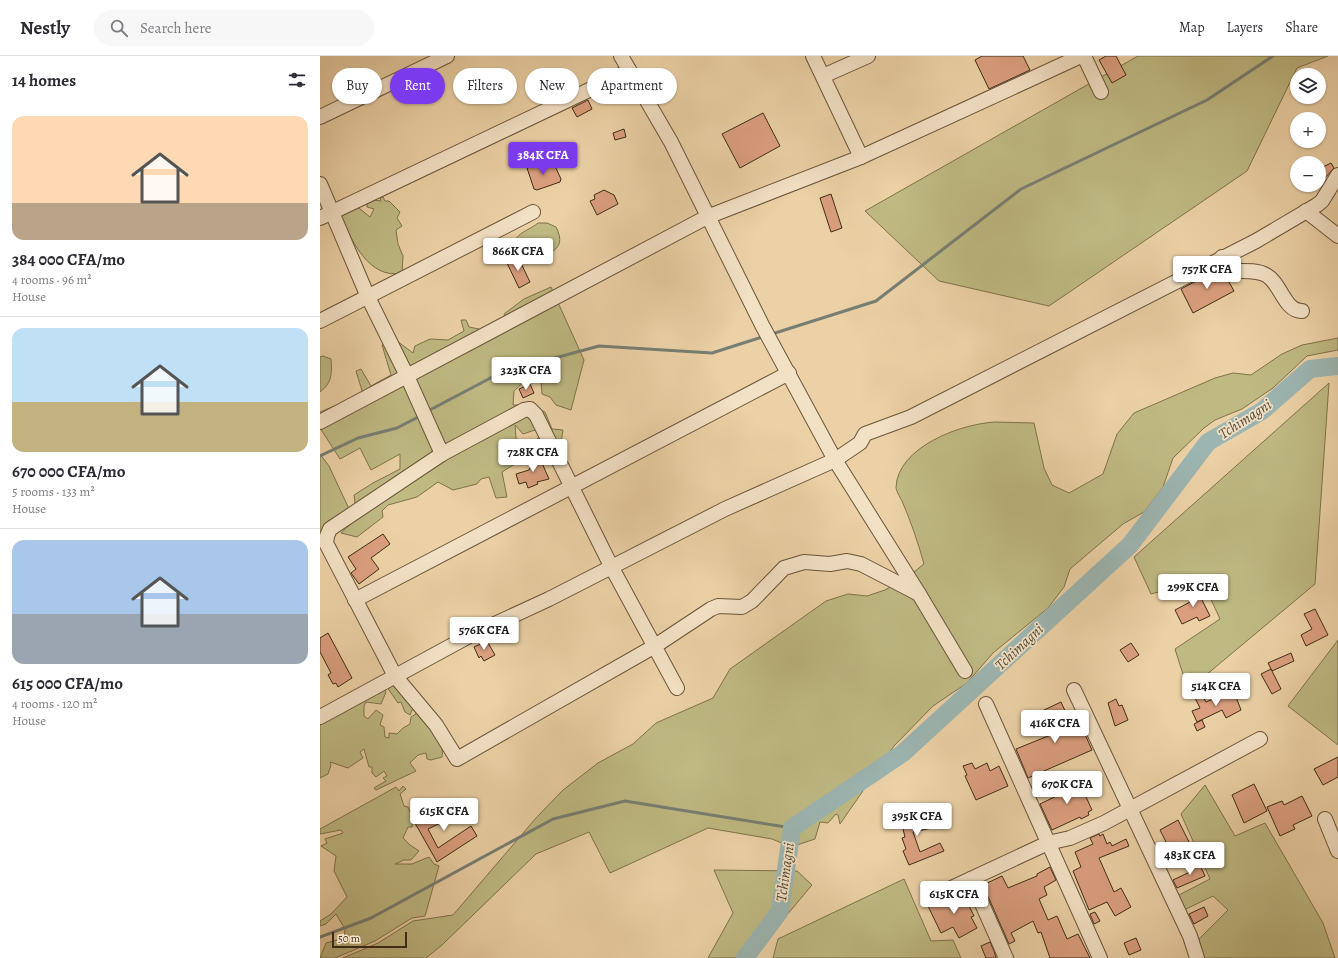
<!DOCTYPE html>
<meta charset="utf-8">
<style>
:root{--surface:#fff;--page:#f7f7f7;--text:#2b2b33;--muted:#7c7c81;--line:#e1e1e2;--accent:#7c3aed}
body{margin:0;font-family:Alegreya,serif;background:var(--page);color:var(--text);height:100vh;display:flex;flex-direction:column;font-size:15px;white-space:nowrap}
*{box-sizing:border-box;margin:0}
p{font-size:13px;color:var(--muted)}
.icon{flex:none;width:22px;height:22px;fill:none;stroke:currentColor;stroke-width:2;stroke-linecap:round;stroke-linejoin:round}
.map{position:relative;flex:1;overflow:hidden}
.drawer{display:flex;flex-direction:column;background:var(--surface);width:320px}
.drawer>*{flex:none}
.banner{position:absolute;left:12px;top:12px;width:380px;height:36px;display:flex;gap:8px}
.tools{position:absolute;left:970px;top:12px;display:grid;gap:8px}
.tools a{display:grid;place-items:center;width:36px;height:36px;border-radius:50%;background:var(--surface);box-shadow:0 1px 3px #0004;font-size:20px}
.scale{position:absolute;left:12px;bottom:10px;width:75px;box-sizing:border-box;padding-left:4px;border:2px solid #3f2c16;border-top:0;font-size:11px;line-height:14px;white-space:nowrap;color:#3f2c16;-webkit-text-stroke:3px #f3e1c5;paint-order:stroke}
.price{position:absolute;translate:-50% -34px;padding:0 9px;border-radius:4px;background:#fff;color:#222;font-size:13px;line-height:26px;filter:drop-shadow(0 1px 2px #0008)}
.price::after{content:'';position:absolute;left:50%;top:24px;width:12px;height:9px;margin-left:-6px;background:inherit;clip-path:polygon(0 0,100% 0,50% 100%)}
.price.selected{background:var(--accent);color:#fff}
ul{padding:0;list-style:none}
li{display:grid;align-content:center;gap:8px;height:212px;padding:0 12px}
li+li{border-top:1px solid var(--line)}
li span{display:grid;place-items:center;height:124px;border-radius:12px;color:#555}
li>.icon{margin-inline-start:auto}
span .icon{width:72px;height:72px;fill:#fffc;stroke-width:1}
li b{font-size:17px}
h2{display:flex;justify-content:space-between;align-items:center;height:48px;padding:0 12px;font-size:17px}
.pill{padding:0 14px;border-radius:18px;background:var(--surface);box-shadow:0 1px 3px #0004;font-size:14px;line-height:36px}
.pill.selected{background:var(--accent);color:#fff}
header{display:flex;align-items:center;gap:24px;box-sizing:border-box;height:56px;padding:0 20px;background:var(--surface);border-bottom:1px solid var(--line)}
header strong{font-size:19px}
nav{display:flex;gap:22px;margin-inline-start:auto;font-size:14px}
.search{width:280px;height:36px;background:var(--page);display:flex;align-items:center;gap:10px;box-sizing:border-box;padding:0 14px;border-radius:22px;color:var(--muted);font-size:15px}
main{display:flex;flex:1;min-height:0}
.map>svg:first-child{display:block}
</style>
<header>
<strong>Nestly</strong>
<div class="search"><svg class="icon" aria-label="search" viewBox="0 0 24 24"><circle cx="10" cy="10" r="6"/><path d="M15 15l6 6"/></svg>Search here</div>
<nav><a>Map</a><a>Layers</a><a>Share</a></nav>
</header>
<main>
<section class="drawer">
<h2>14 homes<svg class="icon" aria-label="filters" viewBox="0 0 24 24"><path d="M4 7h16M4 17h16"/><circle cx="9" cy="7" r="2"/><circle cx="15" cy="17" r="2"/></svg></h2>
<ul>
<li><span style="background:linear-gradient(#ffd9b3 70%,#b9a48a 0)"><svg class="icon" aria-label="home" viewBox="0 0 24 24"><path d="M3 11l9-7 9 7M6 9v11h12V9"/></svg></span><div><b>384 000 CFA/mo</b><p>4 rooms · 96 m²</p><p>House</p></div></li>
<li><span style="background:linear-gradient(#bfe0f5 60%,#c2b280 0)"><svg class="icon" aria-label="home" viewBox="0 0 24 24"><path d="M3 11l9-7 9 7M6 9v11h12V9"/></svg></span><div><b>670 000 CFA/mo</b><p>5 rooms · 133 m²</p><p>House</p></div></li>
<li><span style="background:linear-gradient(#a9c7e8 60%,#9aa5b1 0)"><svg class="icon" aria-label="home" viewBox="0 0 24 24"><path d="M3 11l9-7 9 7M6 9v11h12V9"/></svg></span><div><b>615 000 CFA/mo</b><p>4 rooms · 120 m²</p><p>House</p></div></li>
</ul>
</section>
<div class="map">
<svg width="1018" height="902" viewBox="0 0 1018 902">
<rect width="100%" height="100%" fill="#ecd1a6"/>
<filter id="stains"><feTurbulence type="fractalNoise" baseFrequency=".005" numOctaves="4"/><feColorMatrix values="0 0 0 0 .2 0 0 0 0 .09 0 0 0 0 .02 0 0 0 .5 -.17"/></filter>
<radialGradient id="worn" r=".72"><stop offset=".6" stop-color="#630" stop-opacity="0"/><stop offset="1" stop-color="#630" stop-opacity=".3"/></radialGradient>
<g fill="#bfb982" stroke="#7f724c">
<polygon points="818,0 1008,0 977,12 927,115 729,250 619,225 545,155"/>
<path d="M63,141L65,145H69L80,156L77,162L82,170L76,174L78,188L83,200L82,217C49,224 31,184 20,158L34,148L50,161L54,153L47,151V148L54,144L61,145L60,142Z"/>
<path d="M218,167H227L236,171C250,198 222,198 205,204L199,194L191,193C197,175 205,177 218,167Z"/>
<path d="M231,231L264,304L251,354L236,349L230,341L222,338L221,323C209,319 202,328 194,335L193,349H209L225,356L232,373L243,374L241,387L229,402L211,391L222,377L218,373L203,378L195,369L198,406L182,416L187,441L176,442L169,421L161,423L157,428L133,434L118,426L97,441L68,449L62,455L63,461L37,481L21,477L37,462L34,439L53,427L80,413V398L51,414L40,392L20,403L0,372V356L43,338L36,315L41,313L51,330L71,319L62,289L73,282L93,297L95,290L110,283L128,284L144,275L141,264H146L149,271L159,273L163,285L190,272L184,258L204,243Z"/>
<path d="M1018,282V294L987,300L953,332L922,353L895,364L884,372L853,402L843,431L824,456L803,468L750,513L744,531L728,552L673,597L647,627L613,650L574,690L520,768L518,759L516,758L508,767L500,766L495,783L471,791L452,783L388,772L290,817L269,776L216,798L122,889L106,902H23L58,887L93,865L133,859L216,762L243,734L278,707L313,688L336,667L393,642L410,613L506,545L528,538L547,540L565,534L589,520L604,508C598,486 591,466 582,445C580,441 576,435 576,431C578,391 640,368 675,366C688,366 701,367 714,367L724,412L732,429L749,437L783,418L797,378L814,357L895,322L913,317L931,319L962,298L982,289Z"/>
<path d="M3,300L11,303C12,318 12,327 0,336V301Z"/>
<polygon points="1009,327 995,528 868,634 855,593 900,563 882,524 831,538 814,501"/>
<polygon points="0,398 9,410 30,455 0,481"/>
<polygon points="1018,584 1018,689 968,650"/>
<path d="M74,623C87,640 127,680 122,701L111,704L107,703L106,697L98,699L90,707L96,715L56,734L54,732L66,725L63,722L67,720L64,715L56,721L52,717V711H49L44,693L40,696L43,702L28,712L10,706L11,709L8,718L0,722V665L63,631L66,636L61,648L46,646L44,650V660L48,663L56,654L63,659L60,669L64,671L65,681L69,682V677L77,678L83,672L90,668L91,661L96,658L95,654H92L90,659L85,656L81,646L78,647L69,634L67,629Z"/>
<polygon points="885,729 915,780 945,767 1003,867 1015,902 882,902 879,883 908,854 893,840 864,854 859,839 890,823 861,758"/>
<polygon points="83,730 86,733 80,738 84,750 88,751 93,762 92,771 88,771 83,782 90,789 99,795 91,804 84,804 75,808 92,808 109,801 114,808 119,810 105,860 92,862 55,885 15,902 0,902 6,887 24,882 25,873 16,858 6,868 0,870 0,865 11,858 27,841 14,815 16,800 1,790 7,787 5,783 23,777 21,774 0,778 0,773 76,731 79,735"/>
<polygon points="394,814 477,815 492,829 431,902 388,902 413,857"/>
<polygon points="584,823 611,885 633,884 641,902 453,902 458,883"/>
</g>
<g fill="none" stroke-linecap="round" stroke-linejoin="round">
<g stroke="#777e73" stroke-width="3">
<polyline points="452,278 556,245 701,133 887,44 953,0"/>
<polyline points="106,356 180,317 279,290 392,297 445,280"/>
<polyline points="0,400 38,382 77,372 100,360"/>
<polyline points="0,881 51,862 233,763 305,745 472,772"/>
</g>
<polyline stroke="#9cb5b1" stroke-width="18" points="425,902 460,855 472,772 583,697 810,489 888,386 942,355 990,313 1018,310"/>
</g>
<g fill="#db9f80" stroke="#3f2c16">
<polygon points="662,0 703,0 710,14 669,33 655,4"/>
<polygon points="786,0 796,0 806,19 792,27 779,4"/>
<polygon points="268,44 272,53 257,61 252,52"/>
<polygon points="443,57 460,90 420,112 402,78"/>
<polygon points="304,73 306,81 295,84 293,77"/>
<polygon points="219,106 221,111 227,112 234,108 241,123 240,126 217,134 214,133 207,112"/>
<polygon points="1011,107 1014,112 1003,124 999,113"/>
<polygon points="284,134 294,139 298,148 277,159 270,145 275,143 274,139"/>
<polygon points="511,138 522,172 511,176 500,142"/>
<polygon points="197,199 210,226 199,232 186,205"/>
<polygon points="901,212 914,235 873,257 861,233"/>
<polygon points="210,328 214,337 203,342 199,333"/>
<polygon points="218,398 229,423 217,426 218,428 208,432 206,426 199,428 196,418 209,414 213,406 210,400"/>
<polygon points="63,478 70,488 51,502 59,513 39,528 31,517 36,513 28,501"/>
<polygon points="876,532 890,560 879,565 877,561 862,568 855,554 870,546 865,537"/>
<polygon points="995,553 1008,579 986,590 981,579 992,573 984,558"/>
<polygon points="8,577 32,622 18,631 16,627 13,628 8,619 11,617 0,596 0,582"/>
<polygon points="167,585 175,599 164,605 161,600 159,602 154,591"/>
<polygon points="811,587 819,599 808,606 800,594"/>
<polygon points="971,597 974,605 952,615 948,607"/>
<polygon points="951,613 961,633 952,638 941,618"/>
<polygon points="910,637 913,642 916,641 921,654 906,662 902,654 877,666 872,655 880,652 875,642 882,639 886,646 895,642 896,645"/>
<polygon points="796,643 799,650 802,649 808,664 795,670 788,647"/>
<polygon points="741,646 751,668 759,665 772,694 708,722 696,693 733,678 722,655"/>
<polygon points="882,664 885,671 877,675 874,668"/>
<polygon points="1018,701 1018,721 1003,729 994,713"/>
<polygon points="652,707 655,713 667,707 670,715 679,710 688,730 656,744 645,720 647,719 643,710"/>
<polygon points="756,719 772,754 768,756 769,759 761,763 760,761 732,774 720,748 751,733 746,723"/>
<polygon points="934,728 947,755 924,767 912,739"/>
<polygon points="982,740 992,760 973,769 975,773 960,780 947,751 962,745 964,749"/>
<polygon points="136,746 141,757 108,773 118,792 151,770 157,780 117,806 95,767"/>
<polygon points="608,755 612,772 593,776 600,796 620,787 624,795 589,809 583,795 586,793 582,782 585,781 580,761"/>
<polygon points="858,764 872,792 857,799 853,792 850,794 840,774"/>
<polygon points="779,778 780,780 783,778 787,788 790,786 792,790 806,783 809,790 779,802 794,836 801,832 811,851 795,860 787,846 769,854 753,815 761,811 755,796 773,788 770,782"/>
<polygon points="879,807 885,820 857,832 853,824 872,815 871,811"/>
<polygon points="730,811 736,824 724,831 727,839 719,843 728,864 737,860 747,883 758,878 770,902 730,902 721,876 718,877 713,865 691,877 695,885 689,888 663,829 682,820 688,832 717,820 717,818"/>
<polygon points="642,836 654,860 651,861 657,872 639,882 633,871 621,877 607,848 616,849"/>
<polygon points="884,851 888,860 874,868 869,858"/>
<polygon points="775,856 780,865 774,868 770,858"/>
<polygon points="816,882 821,894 809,899 804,887"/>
<polygon points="670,886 674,895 676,902 666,902 661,890"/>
</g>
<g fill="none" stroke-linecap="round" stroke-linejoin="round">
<defs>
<g id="minor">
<polyline points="301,0 351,86 442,269 515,404 599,538 645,615"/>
<polyline points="493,0 541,101"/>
<polyline points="764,0 781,36"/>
<polyline points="503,20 548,0"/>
<polyline points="0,61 127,0"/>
<polyline points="0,128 48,241 87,320 122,398"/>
<polyline points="986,155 1018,180"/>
<polyline points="0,162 309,15"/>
<path d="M902,201L915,215C924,215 937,214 946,219C961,227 964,255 982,255"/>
<polyline points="0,265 213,156"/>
<polyline points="0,366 387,161 541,101 761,0"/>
<polyline points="35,544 469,317"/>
<polyline points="357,632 291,510 216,359 210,353 204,354 122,398 10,473 7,480 6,487 75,620 116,669 137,703 335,590 391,553 398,550 422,551 432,545 464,512 484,506 510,508 527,505 541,508 599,538"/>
<polyline points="754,634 870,880 877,902"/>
<polyline points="666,648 780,902"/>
<polyline points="0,661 151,579 229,543 405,453 515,404 540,387 545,378 591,361 936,185 997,149 1002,145 1018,119"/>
<polyline points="1005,763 1018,795"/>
<polyline points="651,823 686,902"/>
<polyline points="612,841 728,787 750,782 784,767 940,683"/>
</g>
</defs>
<use href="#minor" stroke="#6a553a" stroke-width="16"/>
<use href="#minor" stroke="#f3e1c5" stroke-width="14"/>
</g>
<g text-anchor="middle" stroke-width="3.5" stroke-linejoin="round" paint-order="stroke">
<g font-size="15" font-style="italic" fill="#524735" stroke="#f3e1c5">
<text transform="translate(925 363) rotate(-33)" y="5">Tchimagni</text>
<text transform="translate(699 591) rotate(-43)" y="5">Tchimagni</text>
<text transform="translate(465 816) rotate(-82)" y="5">Tchimagni</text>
</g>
</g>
<rect width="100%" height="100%" filter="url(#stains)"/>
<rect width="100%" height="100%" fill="url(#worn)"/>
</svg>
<div class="tools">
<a><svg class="icon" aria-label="layers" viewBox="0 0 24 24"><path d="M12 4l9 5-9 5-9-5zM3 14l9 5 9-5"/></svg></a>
<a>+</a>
<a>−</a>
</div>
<div class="scale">50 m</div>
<b class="price selected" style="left:223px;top:120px">384K CFA</b>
<b class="price" style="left:198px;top:216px">866K CFA</b>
<b class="price" style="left:887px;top:234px">757K CFA</b>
<b class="price" style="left:206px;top:335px">323K CFA</b>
<b class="price" style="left:213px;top:417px">728K CFA</b>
<b class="price" style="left:873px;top:552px">299K CFA</b>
<b class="price" style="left:164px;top:595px">576K CFA</b>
<b class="price" style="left:896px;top:651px">514K CFA</b>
<b class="price" style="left:735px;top:688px">416K CFA</b>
<b class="price" style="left:747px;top:749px">670K CFA</b>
<b class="price" style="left:124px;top:776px">615K CFA</b>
<b class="price" style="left:597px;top:781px">395K CFA</b>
<b class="price" style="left:870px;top:820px">483K CFA</b>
<b class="price" style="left:634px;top:859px">615K CFA</b>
<div class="banner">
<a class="pill">Buy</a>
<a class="pill selected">Rent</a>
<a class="pill">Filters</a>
<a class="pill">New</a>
<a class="pill">Apartment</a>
</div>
</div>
</main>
